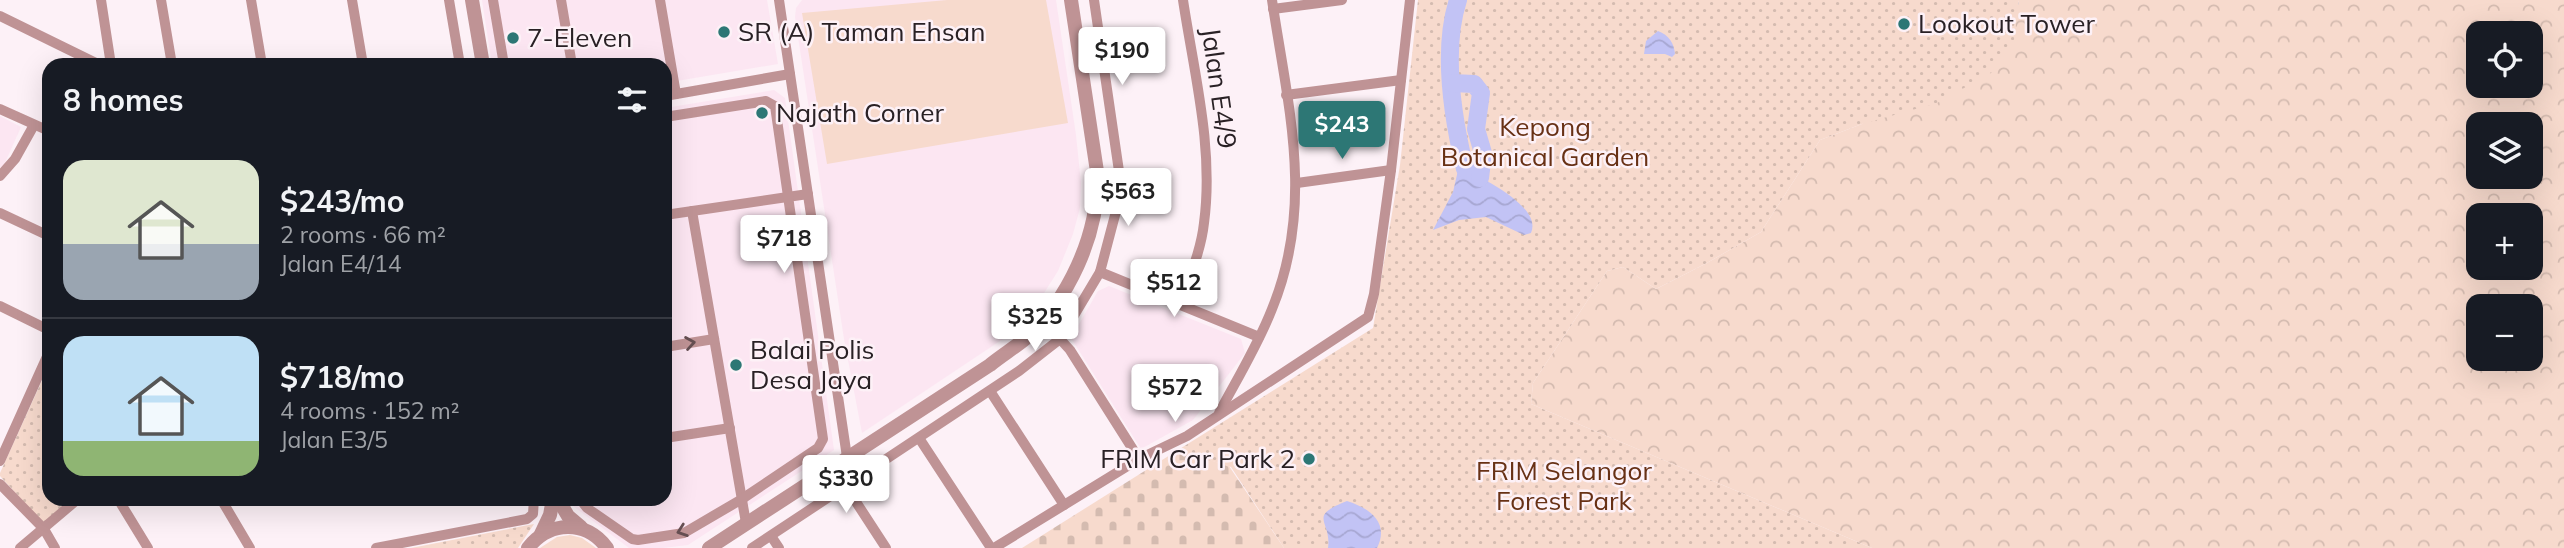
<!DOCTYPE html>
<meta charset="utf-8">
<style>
:root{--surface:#171b24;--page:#20242c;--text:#f1f3f6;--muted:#9ea1a6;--line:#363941;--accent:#2d7775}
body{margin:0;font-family:Mulish,sans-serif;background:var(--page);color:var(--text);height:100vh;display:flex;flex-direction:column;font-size:26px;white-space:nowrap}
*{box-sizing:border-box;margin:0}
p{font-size:23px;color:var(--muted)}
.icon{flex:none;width:38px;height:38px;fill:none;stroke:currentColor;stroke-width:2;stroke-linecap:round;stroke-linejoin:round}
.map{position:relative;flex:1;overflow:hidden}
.panel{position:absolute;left:42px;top:58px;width:630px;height:448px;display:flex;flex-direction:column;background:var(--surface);border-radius:21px;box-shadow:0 7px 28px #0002}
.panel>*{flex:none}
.tools{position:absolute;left:2466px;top:21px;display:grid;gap:14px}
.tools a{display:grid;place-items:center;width:77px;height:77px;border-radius:14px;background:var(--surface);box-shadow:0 7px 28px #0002;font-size:35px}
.price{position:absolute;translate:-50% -60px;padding:0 16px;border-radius:7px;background:#fff;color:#222;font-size:23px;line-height:46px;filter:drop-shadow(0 2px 4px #0008)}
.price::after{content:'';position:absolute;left:50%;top:42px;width:21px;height:16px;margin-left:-10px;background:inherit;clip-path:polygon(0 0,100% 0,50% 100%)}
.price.on{background:var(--accent);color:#fff}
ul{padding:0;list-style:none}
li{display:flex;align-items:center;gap:21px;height:175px;padding:0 21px}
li+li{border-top:2px solid var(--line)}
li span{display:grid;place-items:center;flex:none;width:196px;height:140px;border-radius:21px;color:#555}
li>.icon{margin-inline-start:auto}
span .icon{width:84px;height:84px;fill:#fffc;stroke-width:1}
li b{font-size:30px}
h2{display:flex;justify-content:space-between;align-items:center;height:84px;padding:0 21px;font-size:30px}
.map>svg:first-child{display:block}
</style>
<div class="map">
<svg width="2564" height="548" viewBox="0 0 2564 548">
<defs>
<pattern id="forest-crowns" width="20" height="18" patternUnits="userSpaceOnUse" patternTransform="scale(1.75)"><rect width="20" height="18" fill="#f7dacd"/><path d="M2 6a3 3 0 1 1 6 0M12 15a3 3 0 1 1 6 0" fill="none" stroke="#d4bbb0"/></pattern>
<pattern id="cemetery-stones" width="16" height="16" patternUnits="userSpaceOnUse" patternTransform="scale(1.75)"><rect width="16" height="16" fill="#f7dacd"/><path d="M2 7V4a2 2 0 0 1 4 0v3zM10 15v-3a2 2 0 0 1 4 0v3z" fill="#d4bbb0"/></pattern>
<pattern id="park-dots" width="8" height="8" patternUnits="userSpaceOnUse" patternTransform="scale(1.75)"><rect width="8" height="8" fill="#f7dacd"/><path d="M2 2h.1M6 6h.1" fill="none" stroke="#d4bbb0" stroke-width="1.8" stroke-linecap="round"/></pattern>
<pattern id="water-waves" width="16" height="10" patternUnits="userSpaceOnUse" patternTransform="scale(1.75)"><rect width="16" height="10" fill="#c2c3f5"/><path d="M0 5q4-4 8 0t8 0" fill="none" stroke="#a7a7d2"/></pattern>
</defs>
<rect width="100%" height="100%" fill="#fdf1f7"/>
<g fill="#fce6f2">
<polygon points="482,0 767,0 778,64 665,83 665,65 492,65"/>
<polygon points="802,0 1056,0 1076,135 1081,183 1080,208 1073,234 1058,271 1037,304 1003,339 862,433 844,339 795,17 796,8"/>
<polygon points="774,90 785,98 834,450 688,545 663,548 629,548 573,506 571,499 665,499 665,108"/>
<polygon points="0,116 21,127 4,165 0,168"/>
<polygon points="1109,286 1241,339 1245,353 1193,420 1141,449 1071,338 1098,291"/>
</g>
<g fill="#f7dacd">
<polygon points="947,0 1046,0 1068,123 827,164 802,13"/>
<polygon points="570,535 582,538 596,548 540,548 557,537"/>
</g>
<path fill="url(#forest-crowns)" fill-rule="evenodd" d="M2019,0H2564V548H1872L1531,404L1533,383L1607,271L1623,267L1656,289L1705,264L1761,232L1820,140L1862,124L2019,4ZM2478,33H2530V86H2478ZM2478,124H2530V177H2478ZM2478,215H2530V268H2478ZM2478,306H2530V359H2478Z"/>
<polygon fill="url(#cemetery-stones)" points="1178,450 1229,466 1284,548 1022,548"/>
<g fill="url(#park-dots)">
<polygon points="1418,0 2019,0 2014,40 1991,73 1937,103 1862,124 1820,140 1761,232 1705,264 1656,289 1623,267 1607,271 1533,383 1531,404 1872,548 1284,548 1231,467 1178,450 1373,328 1400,165"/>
<polygon points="49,365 49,499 72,499 44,524 0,476 0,473"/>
<polygon points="534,524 518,548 411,548"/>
</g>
<g fill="url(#water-waves)">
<path d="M1658,31C1669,35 1674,43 1675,54L1672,57L1665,54H1644L1646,41Z"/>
<path d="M1459,166C1479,177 1543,206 1531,233L1524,235L1486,217L1459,220L1433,230L1453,192Z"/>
<path d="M1347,501C1369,508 1390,522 1377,548H1328C1332,520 1306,517 1347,501Z"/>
</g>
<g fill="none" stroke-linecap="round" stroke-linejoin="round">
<g stroke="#c2c3f5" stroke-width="18">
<path d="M1458,0C1442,49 1453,119 1465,169"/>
<polyline points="1452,83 1474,84 1481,93 1476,129 1483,153 1480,178"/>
</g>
<g stroke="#bf9395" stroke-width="10">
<polyline points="101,0 111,65"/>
<polyline points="161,0 172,65"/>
<polyline points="251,0 262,65"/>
<polyline points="352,0 363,65"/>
<polyline points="449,0 460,65"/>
<polyline points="493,0 504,65"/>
<polyline points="561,0 572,65"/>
<polyline points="660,0 676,94"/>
<polyline points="779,0 847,457"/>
<polyline points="1273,9 1342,0"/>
<polyline points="0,16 100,65"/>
<polyline points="1286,95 1401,80"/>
<polyline points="665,96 790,74"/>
<polyline points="0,109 49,131"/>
<polyline points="0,176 15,159 34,125"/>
<polyline points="1297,183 1391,170"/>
<polyline points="692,211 746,523"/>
<polyline points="0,213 49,236"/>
<polyline points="665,215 808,194"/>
<polyline points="1100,272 1259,337"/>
<path d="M1180,304C1189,278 1201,251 1204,223C1214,148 1194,73 1183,0"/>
<polyline points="0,306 49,330"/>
<polyline points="1060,339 1070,350 1139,459"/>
<polyline points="665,347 714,339"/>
<polyline points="990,391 1064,505"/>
<path d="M1219,413C1237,379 1258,345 1272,309C1315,204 1288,107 1272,0"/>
<polyline points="665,438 730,428"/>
<polyline points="919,438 991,548"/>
<polyline points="0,461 49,352"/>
<polyline points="836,465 845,485 886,548"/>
<polyline points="0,484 44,529 55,548"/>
<polyline points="118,499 148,548"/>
<polyline points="221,499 250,548"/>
<polyline points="580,499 587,508 632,539 638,540 684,533 742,499 818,448 823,439 775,106 766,101 665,117"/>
<polyline points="771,536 779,548"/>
<polyline points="20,548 78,499"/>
<polyline points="376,548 527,519 533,514 534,499"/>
<polyline points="752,548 1019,371 1060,339 1100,272 1119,200 1120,178 1094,0"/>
<polyline points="994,548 1139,459 1187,436 1368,317 1374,294 1391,170 1410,0"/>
</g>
<g stroke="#bf9395" stroke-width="14">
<polyline points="472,0 483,65"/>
<polyline points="558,499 568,516 581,527"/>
<polyline points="541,534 550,515 553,499"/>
<path d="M528,548C549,521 586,519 607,548"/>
<path d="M709,548L990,365C1001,356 1014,348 1025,339C1069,299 1097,237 1098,178L1071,0"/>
</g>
</g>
<defs><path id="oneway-chevron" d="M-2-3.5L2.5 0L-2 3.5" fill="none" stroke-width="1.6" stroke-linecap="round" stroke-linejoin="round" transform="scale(1.75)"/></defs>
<g stroke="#654f52">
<use href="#oneway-chevron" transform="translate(690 343) rotate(-9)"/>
<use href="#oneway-chevron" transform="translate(682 531) rotate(161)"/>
</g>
<g fill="#2d7775" stroke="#fdf1f7" stroke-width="2.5">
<circle cx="1904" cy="24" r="7"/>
<circle cx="724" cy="32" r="7"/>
<circle cx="513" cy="38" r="7"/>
<circle cx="762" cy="113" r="7"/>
<circle cx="736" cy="365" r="7"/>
<circle cx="1309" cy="459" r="7"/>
</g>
<g text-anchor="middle" stroke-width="5" stroke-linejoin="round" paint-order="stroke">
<g font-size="26" fill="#292125" stroke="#fdf1f7" text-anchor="start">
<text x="1918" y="33">Lookout Tower</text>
<text x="738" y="41">SR (A) Taman Ehsan</text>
<text x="527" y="47">7-Eleven</text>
<text x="776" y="122">Najath Corner</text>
<text x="750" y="359">Balai Polis<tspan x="750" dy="30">Desa Jaya</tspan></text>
<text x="1295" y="468" text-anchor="end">FRIM Car Park 2</text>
</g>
<g font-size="26" fill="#292125" stroke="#fdf1f7">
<text transform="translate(1219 88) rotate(82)" y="9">Jalan E4/9</text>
</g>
<g font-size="26" fill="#683115" stroke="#fdf1f7">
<text x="1545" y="136">Kepong<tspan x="1545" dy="30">Botanical Garden</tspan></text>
<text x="1564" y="480">FRIM Selangor<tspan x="1564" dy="30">Forest Park</tspan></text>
</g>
</g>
</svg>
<div class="tools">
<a><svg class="icon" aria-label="locate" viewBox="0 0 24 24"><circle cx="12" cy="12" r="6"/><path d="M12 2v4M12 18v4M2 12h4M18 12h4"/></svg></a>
<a><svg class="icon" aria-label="layers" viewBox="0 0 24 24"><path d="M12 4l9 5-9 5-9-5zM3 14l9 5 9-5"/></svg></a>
<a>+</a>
<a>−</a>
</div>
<b class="price" style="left:1122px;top:87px">$190</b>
<b class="price on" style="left:1342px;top:161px">$243</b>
<b class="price" style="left:1128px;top:228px">$563</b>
<b class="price" style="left:784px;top:275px">$718</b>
<b class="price" style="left:1174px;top:319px">$512</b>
<b class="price" style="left:1035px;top:353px">$325</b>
<b class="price" style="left:1175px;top:424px">$572</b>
<b class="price" style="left:846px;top:515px">$330</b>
<section class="panel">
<h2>8 homes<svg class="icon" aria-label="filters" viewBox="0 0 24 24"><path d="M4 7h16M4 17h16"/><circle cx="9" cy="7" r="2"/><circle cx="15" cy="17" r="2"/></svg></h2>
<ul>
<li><span style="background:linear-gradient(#dfe7d0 60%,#9aa5b1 0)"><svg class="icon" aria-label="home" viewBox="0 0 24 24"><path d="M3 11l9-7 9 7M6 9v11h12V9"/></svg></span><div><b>$243/mo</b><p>2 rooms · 66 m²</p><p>Jalan E4/14</p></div></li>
<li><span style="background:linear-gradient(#bfe0f5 75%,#8fb573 0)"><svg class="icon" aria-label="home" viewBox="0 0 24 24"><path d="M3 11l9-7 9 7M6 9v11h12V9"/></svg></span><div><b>$718/mo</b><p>4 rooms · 152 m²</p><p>Jalan E3/5</p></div></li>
</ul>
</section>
</div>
